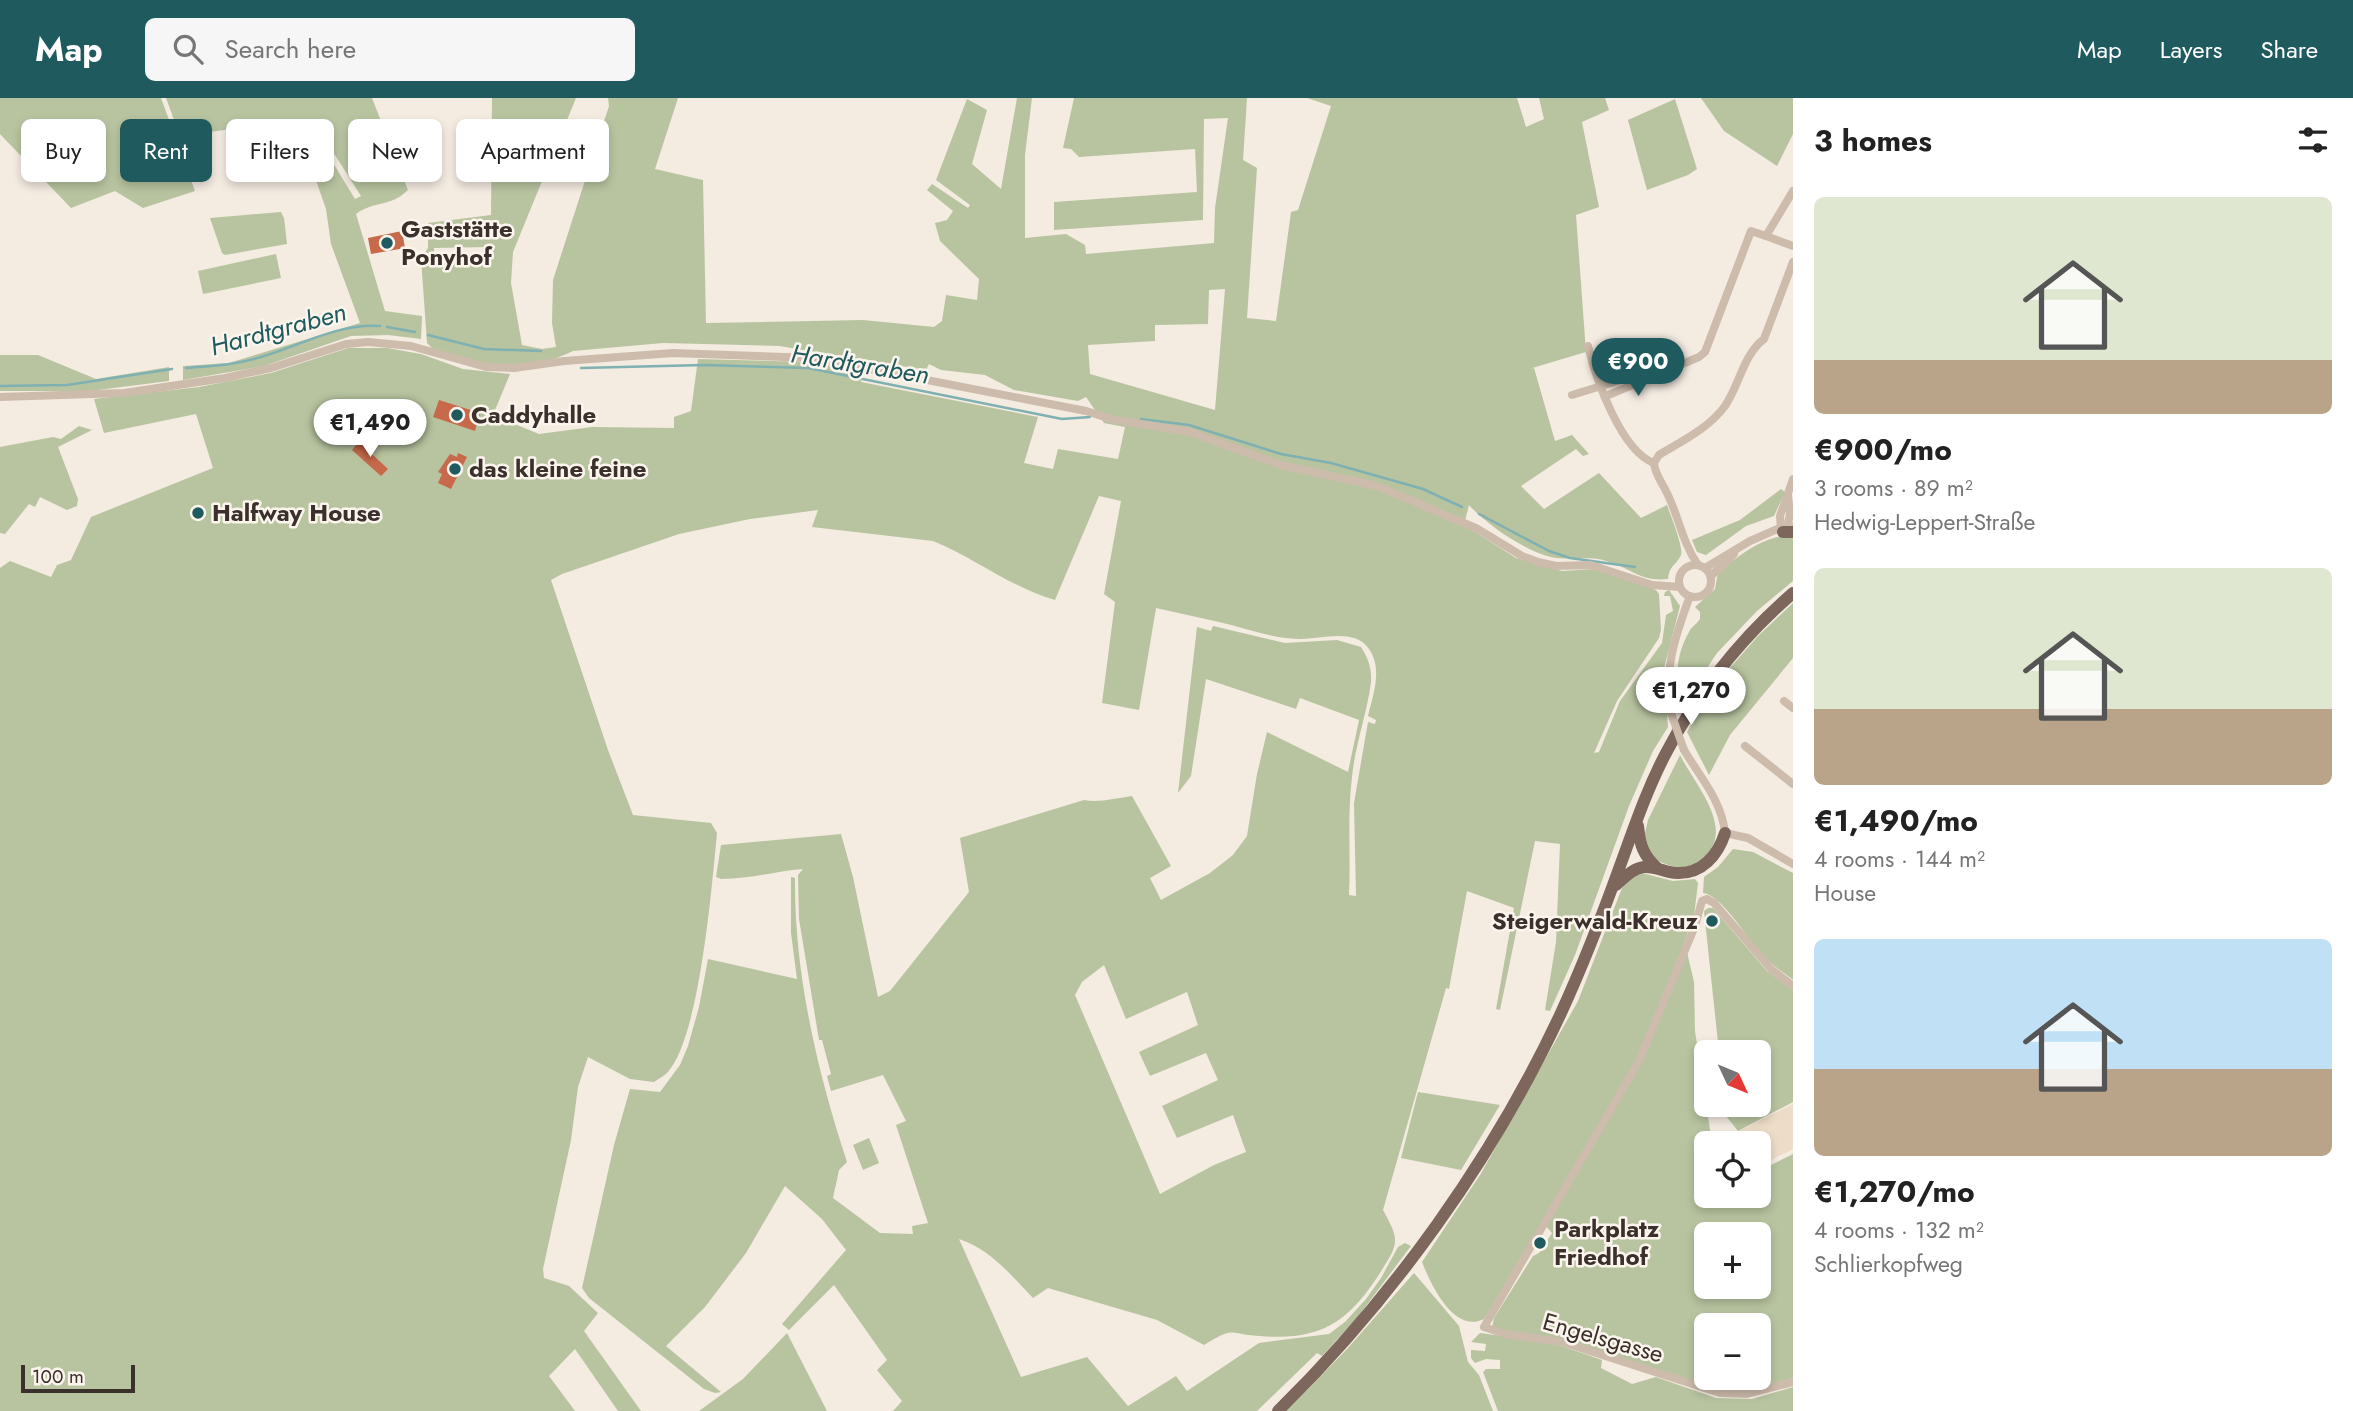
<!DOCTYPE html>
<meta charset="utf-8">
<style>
:root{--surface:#fff;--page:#f6f6f6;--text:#222;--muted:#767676;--accent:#1f5a5e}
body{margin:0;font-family:Jost,sans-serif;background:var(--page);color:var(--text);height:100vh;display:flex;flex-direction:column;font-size:26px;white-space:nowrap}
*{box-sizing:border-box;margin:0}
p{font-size:23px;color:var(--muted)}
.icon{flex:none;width:38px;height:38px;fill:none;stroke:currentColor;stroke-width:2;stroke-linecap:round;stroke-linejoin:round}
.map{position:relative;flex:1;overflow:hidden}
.panel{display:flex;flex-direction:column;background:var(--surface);width:560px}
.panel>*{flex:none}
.guide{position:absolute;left:21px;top:21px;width:665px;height:63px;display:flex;gap:14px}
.needle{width:46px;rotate:134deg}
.tools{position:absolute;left:1694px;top:942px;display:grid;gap:14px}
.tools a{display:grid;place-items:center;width:77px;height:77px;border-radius:10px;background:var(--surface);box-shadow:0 4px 10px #0003;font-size:35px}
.scale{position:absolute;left:21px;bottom:18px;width:114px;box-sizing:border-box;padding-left:7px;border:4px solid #3b302b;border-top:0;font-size:19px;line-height:24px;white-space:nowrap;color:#3b302b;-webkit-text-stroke:5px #fbf5ee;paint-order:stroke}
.price{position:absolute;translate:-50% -60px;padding:0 16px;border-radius:24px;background:#fff;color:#222;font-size:23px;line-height:46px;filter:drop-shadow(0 2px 4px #0008)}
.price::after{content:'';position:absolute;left:50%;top:42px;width:21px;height:16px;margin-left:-10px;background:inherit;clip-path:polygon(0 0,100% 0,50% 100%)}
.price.current{background:var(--accent);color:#fff}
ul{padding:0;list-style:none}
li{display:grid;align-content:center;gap:14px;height:371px;padding:0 21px}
li span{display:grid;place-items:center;height:217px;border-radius:10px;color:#555}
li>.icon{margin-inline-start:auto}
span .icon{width:126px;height:126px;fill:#fffc;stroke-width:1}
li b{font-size:30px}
h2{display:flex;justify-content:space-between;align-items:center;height:84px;padding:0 21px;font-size:30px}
.tag{padding:0 24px;border-radius:10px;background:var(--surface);box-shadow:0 4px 10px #0003;font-size:24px;line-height:63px}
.tag.current{background:var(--accent);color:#fff}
header{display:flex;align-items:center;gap:42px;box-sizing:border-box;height:98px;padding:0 35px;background:var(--accent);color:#fff}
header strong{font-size:33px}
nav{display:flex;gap:38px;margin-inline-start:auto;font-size:24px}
.search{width:490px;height:63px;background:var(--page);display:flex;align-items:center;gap:18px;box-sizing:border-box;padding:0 24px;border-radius:10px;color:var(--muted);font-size:26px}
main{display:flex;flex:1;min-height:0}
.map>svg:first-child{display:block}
</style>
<header>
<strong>Map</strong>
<div class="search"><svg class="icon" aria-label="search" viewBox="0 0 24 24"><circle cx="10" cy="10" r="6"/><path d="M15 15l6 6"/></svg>Search here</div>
<nav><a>Map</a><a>Layers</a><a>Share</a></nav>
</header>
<main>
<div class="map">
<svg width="1793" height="1313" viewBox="0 0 1793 1313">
<rect width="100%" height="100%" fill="#f4ebe1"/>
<g fill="#b8c4a0" fill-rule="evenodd">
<polygon points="0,0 161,0 195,93 143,110 115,93 71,110 0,36"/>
<path d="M166,0H372L408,92C389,110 375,102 356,116L385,213L422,218L421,241L388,237L351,238L264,268L183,282V268L229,265L360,225L331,146L326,111L313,74L321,71L317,60L327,55L355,101L361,98L312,21L290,30L305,75L298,76L284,44L277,36L234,43L232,31L180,38Z"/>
<path d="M492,0H576L513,154L511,185L522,247L542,251L556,249L552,225L553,182L609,8L608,0H678L655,71L703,82L706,225L863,222L934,229L942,223L946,197L977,202L979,181L940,143L935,125L947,122L953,113L927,92L932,86L968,110L970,107L936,82L967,1L987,12L972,66L1001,91L1017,0H1032L1025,57V140L1066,136L1085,147L1086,156L1214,145L1215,110L1228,20L1204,21L1203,122L1054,132V104L1197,94L1195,51L1079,59L1071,51L1063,50L1074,0H1247L1243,62L1257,70L1247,220L1276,223L1291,114L1298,112L1331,8L1307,0H1517L1526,29L1544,21L1539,0H1605L1609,12L1582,24L1599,109L1576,117L1586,254L1529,271L1534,270L1555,343L1572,337L1589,356L1583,358L1576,351L1521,388L1544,411L1599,375L1641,420L1667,407C1670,416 1684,450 1681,457C1676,468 1670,466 1668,481C1640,484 1631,470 1606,463C1591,458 1573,462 1557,460C1530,457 1487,427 1469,407L1464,427L1516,460L1562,473L1594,471L1656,492L1659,496L1661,532L1659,540L1617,603L1594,655L1599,654L1620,603L1662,545L1666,517L1673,513L1670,498H1664L1665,494L1669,492L1680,508L1664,570L1668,629L1653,653L1629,708L1575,857L1550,913L1545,912L1556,844L1560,746L1535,743L1500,912L1496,911L1514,810L1467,793L1449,891L1446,890L1383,1112C1400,1143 1399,1145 1380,1175C1348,1225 1320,1243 1259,1238C1226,1236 1236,1228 1204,1247L1157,1222L1048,1190L1033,1200C1011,1177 990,1151 959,1141L1021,1279L1087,1259L1128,1308L1176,1278L1187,1293L1259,1245L1329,1236L1345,1224L1366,1201L1381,1180L1398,1149L1405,1145L1411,1148L1357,1220L1322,1258L1317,1255L1257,1313H893L902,1303L877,1272L887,1262L834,1187L789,1232L782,1226L846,1152L822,1121L785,1088L746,1155L705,1209L666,1248L721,1294L715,1295L704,1291L589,1200L582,1190L614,1047L630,991L660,994L680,967L688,948L699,909L708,861L797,881L791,835V779L795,780C794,876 818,976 847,1064L839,1072L833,1100L880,1135L913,1136L912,1128L928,1125L896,1027L906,1023L883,977L831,993L827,978L831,976L822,942H819L799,821L798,777L803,771C775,773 751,781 721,781L716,779L721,747L841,736L853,779L878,899L890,893L969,794L960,740L1084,702C1098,705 1117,700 1132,698L1171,768L1150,780L1161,802L1210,775L1233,757L1247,738L1257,676L1267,634L1348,674L1359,622L1300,600L1296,611L1206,581L1191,678L1178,695L1197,529L1211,533L1213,528L1285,545L1337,542L1361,549C1368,560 1372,570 1371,584C1367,616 1355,647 1352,679C1347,719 1351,758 1349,797L1356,798L1354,705L1368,624L1375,626L1376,622L1368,618C1373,597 1383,571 1369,551C1354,529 1319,542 1298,541C1271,540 1245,530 1219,524C1198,519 1177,515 1156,510L1139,612L1102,605L1115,504L1104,496L1121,403L1099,398L1055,502C1010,489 975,460 933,443L812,429L818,412L750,421L679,436L562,476L551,482L608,652L633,717L711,725L717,735C712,786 700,940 667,975C664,978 658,981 654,984L630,981L588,959L578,989L571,1042L543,1171L544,1180L569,1188L598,1215L584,1233L641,1313H618L575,1251L549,1278L575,1313H0V470L10,463L51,479L57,467L71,462L91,419L213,370L196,316L104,335L94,301L199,289L271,275L348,250H387L421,256L463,271L510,276L493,317L539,336L592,329L674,330V319L691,313L698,261L814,264L863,273L861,284L1038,319L1024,365L1053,371L1058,351L1118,361L1125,329L1104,325L1086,299L1078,303L1014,292L985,277L941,272L929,266L926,272L779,248L663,245L573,253C549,265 514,271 487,267C469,264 451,256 433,251L427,245L421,160L428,150V125L491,117ZM487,149V159L434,165V150ZM1225,191L1215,312L1090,276L1088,247L1155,243V227L1208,226L1209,192ZM1104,867L1126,921L1187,894L1198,927L1139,954L1150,978L1206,955L1218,982L1162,1008L1177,1040L1233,1017L1246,1054L1214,1067L1160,1096L1075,897L1082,884Z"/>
<polygon points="1701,0 1793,0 1793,36 1777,68 1724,33"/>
<polygon points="1675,1 1697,71 1688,77 1647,92 1628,22"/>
<polygon points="281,114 284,120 287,146 225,157 222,155 210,120"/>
<polygon points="276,156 281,180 203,196 198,173"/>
<polygon points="0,257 38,257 96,281 169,269 169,283 90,293 0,293"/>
<polygon points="79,328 92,332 58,349 78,401 77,408 67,412 40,399 35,409 29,406 5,436 0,435 0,349 53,339 61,341"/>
<polygon points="1781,391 1785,394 1774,418 1746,428 1706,457 1697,454 1692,442 1740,422"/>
<path d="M1793,437V483L1757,513L1717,555L1679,612C1675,585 1675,558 1689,534C1691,529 1697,526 1700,521V514L1695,509L1715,491L1718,474C1742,456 1762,438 1793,437Z"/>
<polygon points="1793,505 1793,560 1730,637 1709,677 1687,634 1714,588 1758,538"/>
<path d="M1680,657C1696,689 1742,737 1696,765C1681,774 1664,767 1650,758L1645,735L1648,722Z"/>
<path d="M1733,751L1753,754L1793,775V882C1783,874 1771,867 1763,857C1747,841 1722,797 1703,795L1704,779L1718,769Z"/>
<path d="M1642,775L1673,783L1695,781L1698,785L1694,818L1682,850L1687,854L1694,884L1695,933L1712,1045H1706V1097H1759V1073L1793,1056V1280L1749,1293L1721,1292L1608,1257L1492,1230L1494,1220L1533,1158L1539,1155L1552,1135L1545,1127L1484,1221C1454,1236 1431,1187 1422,1164L1480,1077L1578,903L1622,790L1629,781ZM1706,1136H1759V1188H1706ZM1706,1227H1759V1279H1706Z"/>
<polygon points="1708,810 1713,810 1767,873 1793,892 1793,1004 1738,1033 1726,1018 1725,1006 1759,1006 1759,954 1719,954 1704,813"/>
<polygon points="1418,994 1500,1007 1461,1072 1401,1060"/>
<polygon points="869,1040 879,1065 863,1072 853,1047"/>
<polygon points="1414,1175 1459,1228 1468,1264 1479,1277 1493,1313 1287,1313 1347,1251"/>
<polygon points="787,1235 827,1313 699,1313 743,1281"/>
<polygon points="1480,1235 1553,1245 1602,1262 1601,1270 1632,1286 1656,1279 1716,1300 1752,1301 1793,1289 1793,1313 1498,1313 1483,1274 1486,1271 1500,1271 1500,1262 1486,1261 1475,1265 1471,1260 1471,1252 1485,1253 1486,1246 1471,1244"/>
</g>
<polygon fill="#ecdcc8" points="1793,1006 1793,1051 1759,1068 1759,1045 1740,1045 1735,1035"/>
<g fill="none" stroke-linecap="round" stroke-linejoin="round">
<g stroke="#7fb0b2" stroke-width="2.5">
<polyline points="387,229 415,234"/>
<polyline points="428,237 484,251 541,253"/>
<path d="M186,270C211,268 236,267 261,259C300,248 338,225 380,228"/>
<polyline points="581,270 704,267 808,270 1062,321 1090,319"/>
<polyline points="0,288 67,287 172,271"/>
<polyline points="1141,321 1189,327 1281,356 1331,365 1423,391 1462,409"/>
<polyline points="1479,416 1549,453 1570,460 1635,469"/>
</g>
</g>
<g fill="#c8694b">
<polygon points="402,133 405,150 371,156 368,140"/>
<polygon points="439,302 480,315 475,333 433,319"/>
<polygon points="359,344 388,371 381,378 352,352"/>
<polygon points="458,355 467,359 451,391 438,385 442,376 438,374 450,356 457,359"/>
</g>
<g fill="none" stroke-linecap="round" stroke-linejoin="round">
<g stroke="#cdbbac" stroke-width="8">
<polyline points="1766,138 1793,148"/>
<path d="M1588,248C1596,281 1621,353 1654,365"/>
<polyline points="1572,297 1624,281 1646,278"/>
<polyline points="1606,298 1699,259 1705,254 1751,133 1766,138 1793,93"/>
<polyline points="0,299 124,295 225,280 271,270 346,246 368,244 411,248 486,269 514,270 564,263 673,255 814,260 1086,313 1111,321 1190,334 1281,367 1377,388 1476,430 1522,458 1538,464 1556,468 1591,467 1652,487 1680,489"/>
<polyline points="1787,430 1790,416 1788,398"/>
<polyline points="1781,431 1780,418 1793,381"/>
<circle cx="1695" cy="483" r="16"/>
<path d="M1698,467C1682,444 1679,419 1667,395C1662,384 1655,377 1654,365L1659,357C1682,343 1709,330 1725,308C1740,286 1743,257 1764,241L1793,164"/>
<polyline points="1705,470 1750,443 1789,426"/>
<polyline points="1711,478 1734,456"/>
<polyline points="1784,603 1793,610"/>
<path d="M1671,615C1663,573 1675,538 1690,498"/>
<polyline points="1745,648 1793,686"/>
<path d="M1684,652C1700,679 1722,703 1725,735L1748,740L1793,766"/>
<polyline points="1793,888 1771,871 1714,805 1707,801 1702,803 1695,828 1639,963 1484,1229 1505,1236 1562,1244 1720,1295 1747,1296 1793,1284"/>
</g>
<g stroke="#7d675c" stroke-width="12">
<polyline points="1783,434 1793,434"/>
<path d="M1638,728C1640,747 1643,757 1657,770"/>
<path d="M1616,787C1624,780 1633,770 1644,769C1656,768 1666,775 1677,775C1702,776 1718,757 1725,735"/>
<path d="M1278,1313C1393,1200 1493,1061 1561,915C1583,867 1602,818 1620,768C1634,730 1647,691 1666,655C1698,594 1740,541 1793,495"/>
</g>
<polyline stroke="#cdbbac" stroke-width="8" points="1671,615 1684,652"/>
</g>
<g fill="#1f5a5e" stroke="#fbf5ee" stroke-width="2.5">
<circle cx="387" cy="145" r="7"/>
<circle cx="457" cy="317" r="7"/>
<circle cx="455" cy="371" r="7"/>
<circle cx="198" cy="415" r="7"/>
<circle cx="1712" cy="823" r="7"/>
<circle cx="1540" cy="1145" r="7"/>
</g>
<g text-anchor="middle" stroke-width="5" stroke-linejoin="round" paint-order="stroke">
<g font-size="24" font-weight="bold" fill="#3b302b" stroke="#fbf5ee" text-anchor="start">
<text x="401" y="139">Gaststätte<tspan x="401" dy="28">Ponyhof</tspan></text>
<text x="471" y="325">Caddyhalle</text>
<text x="469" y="379">das kleine feine</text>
<text x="212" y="423">Halfway House</text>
<text x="1698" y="831" text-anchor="end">Steigerwald-Kreuz</text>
<text x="1554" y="1139">Parkplatz<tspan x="1554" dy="28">Friedhof</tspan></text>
</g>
<g font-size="24" fill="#3b302b" stroke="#fbf5ee">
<text transform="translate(1603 1240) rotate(16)" y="8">Engelsgasse</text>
</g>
<g font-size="26" font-style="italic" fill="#1f5a5e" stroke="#fbf5ee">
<text transform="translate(278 231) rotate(-15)" y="9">Hardtgraben</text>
<text transform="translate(860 266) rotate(9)" y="9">Hardtgraben</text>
</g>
</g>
</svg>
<div class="tools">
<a><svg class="needle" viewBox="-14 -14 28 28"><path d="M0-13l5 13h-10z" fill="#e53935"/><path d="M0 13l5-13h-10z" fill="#767676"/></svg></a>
<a><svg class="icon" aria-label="locate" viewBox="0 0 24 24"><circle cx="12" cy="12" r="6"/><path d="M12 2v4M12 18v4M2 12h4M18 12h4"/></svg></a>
<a>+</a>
<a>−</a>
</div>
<div class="scale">100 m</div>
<b class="price current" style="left:1638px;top:300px">€900</b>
<b class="price" style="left:370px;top:361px">€1,490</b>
<b class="price" style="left:1691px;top:629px">€1,270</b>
<div class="guide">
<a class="tag">Buy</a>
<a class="tag current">Rent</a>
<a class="tag">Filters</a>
<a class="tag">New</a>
<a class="tag">Apartment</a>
</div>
</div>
<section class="panel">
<h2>3 homes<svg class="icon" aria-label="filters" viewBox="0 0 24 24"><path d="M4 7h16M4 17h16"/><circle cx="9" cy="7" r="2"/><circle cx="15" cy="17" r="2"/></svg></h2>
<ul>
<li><span style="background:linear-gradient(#dfe7d0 75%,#b9a48a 0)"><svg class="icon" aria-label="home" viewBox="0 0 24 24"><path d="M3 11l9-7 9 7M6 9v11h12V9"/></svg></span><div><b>€900/mo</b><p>3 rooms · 89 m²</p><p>Hedwig-Leppert-Straße</p></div></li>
<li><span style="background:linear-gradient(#dfe7d0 65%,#b9a48a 0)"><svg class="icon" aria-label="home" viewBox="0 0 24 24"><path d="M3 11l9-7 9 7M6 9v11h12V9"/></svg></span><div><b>€1,490/mo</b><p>4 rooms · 144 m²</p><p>House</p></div></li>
<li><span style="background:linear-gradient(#bfe0f5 60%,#b9a48a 0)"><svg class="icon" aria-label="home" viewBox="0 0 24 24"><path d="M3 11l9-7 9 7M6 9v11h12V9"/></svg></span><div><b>€1,270/mo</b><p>4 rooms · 132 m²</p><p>Schlierkopfweg</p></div></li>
</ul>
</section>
</main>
